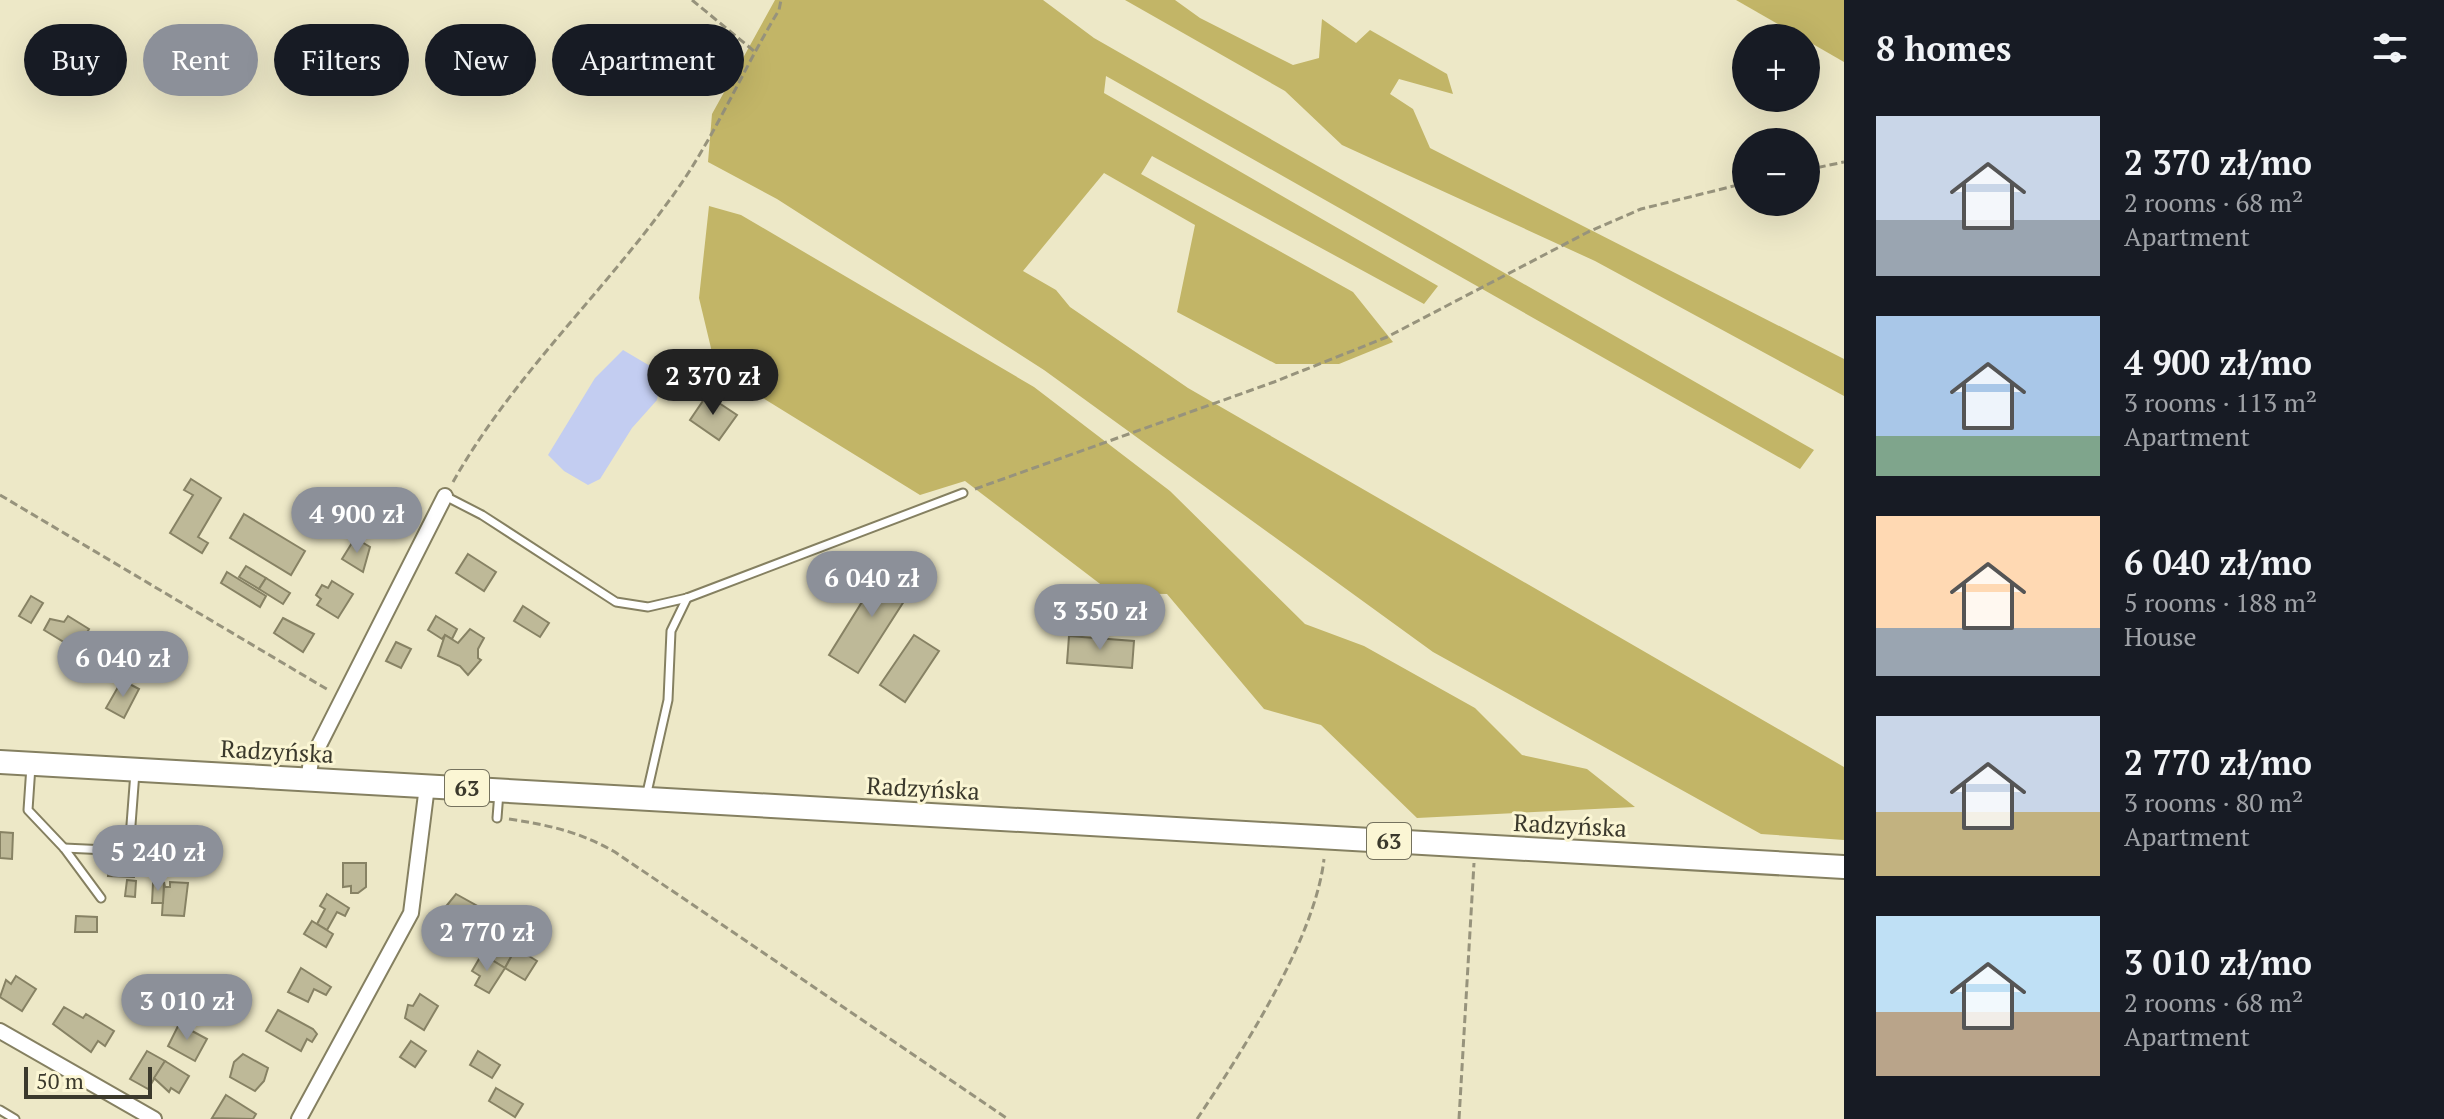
<!DOCTYPE html>
<meta charset="utf-8">
<style>
:root{--surface:#171b24;--page:#242831;--text:#f1f3f6;--muted:#9ea1a6;--accent:#8c9099}
body{margin:0;font-family:"PT Serif",serif;background:var(--page);color:var(--text);height:100vh;display:flex;flex-direction:column;font-size:30px;white-space:nowrap}
*{box-sizing:border-box;margin:0}
p{font-size:26px;color:var(--muted)}
.icon{flex:none;width:44px;height:44px;fill:none;stroke:currentColor;stroke-width:2;stroke-linecap:round;stroke-linejoin:round}
.map{position:relative;flex:1;overflow:hidden}
.details{display:flex;flex-direction:column;background:var(--surface);width:600px}
.details>*{flex:none}
.hud{position:absolute;left:24px;top:24px;width:760px;height:72px;display:flex;gap:16px}
.tools{position:absolute;left:1732px;top:24px;display:grid;gap:16px}
.tools a{display:grid;place-items:center;width:88px;height:88px;border-radius:50%;background:var(--surface);box-shadow:0 8px 32px #0002;font-size:40px}
.scale{position:absolute;left:24px;bottom:20px;width:128px;box-sizing:border-box;padding-left:8px;border:4px solid #3b392c;border-top:0;font-size:22px;line-height:28px;white-space:nowrap;color:#3b392c;-webkit-text-stroke:6px #fbf6d4;paint-order:stroke}
.price{position:absolute;translate:-50% -68px;padding:0 18px;border-radius:28px;background:var(--accent);color:#fff;font-size:26px;line-height:52px;filter:drop-shadow(0 2px 4px #0008)}
.price::after{content:'';position:absolute;left:50%;top:48px;width:24px;height:18px;margin-left:-12px;background:inherit;clip-path:polygon(0 0,100% 0,50% 100%)}
.price.active{background:#222;color:#fff}
ul{padding:0;list-style:none}
li{display:flex;align-items:center;gap:24px;height:200px;padding:0 32px}
li span{display:grid;place-items:center;flex:none;width:224px;height:160px;border-radius:0px;color:#555}
li>.icon{margin-inline-start:auto}
span .icon{width:96px;height:96px;fill:#fffc;stroke-width:1}
li b{font-size:34px}
h2{display:flex;justify-content:space-between;align-items:center;height:96px;padding:0 32px;font-size:34px}
.pill{padding:0 28px;border-radius:36px;background:var(--surface);box-shadow:0 8px 32px #0002;font-size:28px;line-height:72px}
.pill.active{background:var(--accent);color:#fff}
main{display:flex;flex:1;min-height:0}
.map>svg:first-child{display:block}
</style>
<main>
<div class="map">
<svg width="1844" height="1119" viewBox="0 0 1844 1119">
<rect width="100%" height="100%" fill="#ede8c7"/>
<g fill="#c2b567">
<polygon points="775,0 1043,0 1094,38 1814,450 1800,469 1106,76 1104,93 1438,286 1424,304 1152,156 1141,174 1353,292 1393,342 1339,364 1276,364 1177,312 1195,225 1104,173 1023,271 1056,290 1070,307 1188,388 1844,767 1844,840 1761,834 1433,652 1044,370 777,199 708,162 712,114"/>
<polygon points="1125,0 1175,0 1200,18 1293,65 1319,58 1322,19 1356,43 1370,30 1447,74 1453,94 1399,79 1390,94 1413,109 1430,148 1844,359 1844,396 1595,261 1342,145 1285,91"/>
<polygon points="1736,0 1844,0 1844,62"/>
<polygon points="709,206 741,215 1034,387 1170,491 1305,624 1364,646 1475,708 1522,755 1587,769 1635,807 1417,818 1321,725 1264,709 1167,594 1112,593 965,481 920,495 716,369 699,298"/>
</g>
<polygon fill="#c3cdf1" points="623,350 662,373 657,400 632,428 600,479 588,485 564,471 548,455 595,378"/>
<g fill="#beb998" stroke="#878264" stroke-width="2">
<polygon points="707,395 737,415 719,440 690,420"/>
<polygon points="191,479 221,498 198,537 208,543 202,553 170,533 193,495 184,490"/>
<polygon points="244,514 305,551 291,575 230,538"/>
<polygon points="355,538 370,547 363,572 342,559"/>
<polygon points="468,554 496,572 484,591 456,573"/>
<polygon points="885,565 915,584 858,673 829,655"/>
<polygon points="246,566 266,578 259,589 239,577"/>
<polygon points="227,572 266,596 260,607 221,583"/>
<polygon points="266,578 290,593 283,604 259,589"/>
<polygon points="332,581 353,594 338,618 317,605 321,599 316,595 322,585 328,588"/>
<polygon points="31,596 43,603 31,623 19,616"/>
<polygon points="523,606 549,623 540,637 514,621"/>
<polygon points="68,616 89,629 77,650 44,630 50,619 64,622"/>
<polygon points="436,616 457,629 452,639 445,635 442,639 428,630"/>
<polygon points="283,618 314,634 303,652 274,633"/>
<polygon points="470,629 484,638 478,649 478,658 481,660 468,675 460,666 438,656 445,635 458,643"/>
<polygon points="914,635 939,651 905,702 880,685"/>
<polygon points="1069,636 1134,641 1132,668 1067,663"/>
<polygon points="396,642 411,649 401,668 386,661"/>
<polygon points="122,680 139,689 124,718 106,708"/>
<polygon points="0,832 13,833 12,859 0,858"/>
<polygon points="109,863 135,864 134,877 108,876"/>
<polygon points="343,863 366,863 366,887 358,893 351,893 351,886 343,887"/>
<polygon points="127,880 136,881 135,897 125,896"/>
<polygon points="164,882 165,887 170,887 170,882 188,883 184,916 162,915"/>
<polygon points="153,883 164,883 163,903 152,903"/>
<polygon points="327,894 349,908 345,916 337,912 327,930 317,924 325,909 320,906"/>
<polygon points="456,894 481,908 470,933 439,915"/>
<polygon points="76,916 97,917 97,932 75,932"/>
<polygon points="312,921 333,934 326,947 304,934"/>
<polygon points="494,934 516,948 505,968 482,954"/>
<polygon points="516,948 537,961 525,980 505,968"/>
<polygon points="482,954 505,968 489,993 475,985 480,976 472,971"/>
<polygon points="301,968 331,987 326,995 314,989 308,1002 288,992"/>
<polygon points="16,976 36,989 22,1011 0,997 6,980 11,984"/>
<polygon points="420,994 438,1006 424,1030 405,1018 408,1005 413,1006"/>
<polygon points="64,1007 83,1018 86,1014 114,1031 105,1046 98,1041 91,1052 53,1024"/>
<polygon points="278,1010 313,1029 317,1034 312,1042 307,1039 301,1051 266,1031"/>
<polygon points="179,1024 207,1039 195,1061 168,1046"/>
<polygon points="411,1041 426,1051 415,1067 400,1057"/>
<polygon points="147,1051 165,1061 148,1089 130,1079"/>
<polygon points="478,1051 500,1065 492,1078 470,1065"/>
<polygon points="243,1054 268,1068 264,1081 255,1091 230,1077 234,1062"/>
<polygon points="165,1061 189,1076 179,1093 171,1088 169,1092 154,1078"/>
<polygon points="496,1088 523,1104 515,1117 489,1101"/>
<polygon points="226,1095 256,1114 253,1119 212,1118"/>
</g>
<g fill="none" stroke-linecap="round" stroke-linejoin="round">
<defs>
<g id="service">
<polyline points="445,496 482,515 616,602 648,607 687,598 963,493"/>
<polyline points="31,766 28,810 64,848 101,898"/>
<polyline points="646,797 668,700 671,631 687,598"/>
<polyline points="497,818 499,792"/>
<polyline points="64,848 129,851 135,772"/>
<polyline points="0,1110 15,1119"/>
</g>
<g id="minor">
<polyline points="308,780 311,761 445,496"/>
<polyline points="0,1031 154,1119"/>
<polyline points="299,1119 411,913 427,786"/>
</g>
<polyline id="primary" points="0,762 1844,867"/>
</defs>
<use href="#service" stroke="#858061" stroke-width="11"/>
<use href="#minor" stroke="#858061" stroke-width="18"/>
<use href="#primary" stroke="#858061" stroke-width="26"/>
<g stroke="#97937c" stroke-width="3" stroke-dasharray="8 4" stroke-linecap="butt">
<polyline points="692,0 754,51"/>
<polyline points="1806,170 1844,162"/>
<path d="M453,482C515,372 612,285 683,181C719,127 745,66 779,10L781,0"/>
<polyline points="975,489 1274,382 1387,337 1588,232 1641,209 1746,183"/>
<polyline points="0,495 330,691"/>
<path d="M509,819C549,825 580,832 615,852L1008,1119"/>
<path d="M1197,1119C1242,1052 1315,939 1324,859"/>
<polyline points="1459,1119 1474,863"/>
</g>
<use href="#service" stroke="#fff" stroke-width="7"/>
<use href="#minor" stroke="#fff" stroke-width="14"/>
<use href="#primary" stroke="#fff" stroke-width="22"/>
</g>
<g text-anchor="middle" stroke-width="6" stroke-linejoin="round" paint-order="stroke">
<g fill="#fbf6d4" stroke="#75725e" stroke-width="2">
<rect x="445" y="770" width="44" height="36" rx="6"/>
<rect x="1367" y="823" width="44" height="36" rx="6"/>
</g>
<g font-size="22" font-weight="bold" fill="#3b392c">
<text x="467" y="796">63</text>
<text x="1389" y="849">63</text>
</g>
<g font-size="24" fill="#3b392c" stroke="#fbf6d4">
<text transform="translate(277 752) rotate(3)" y="8">Radzyńska</text>
<text transform="translate(923 789) rotate(3)" y="8">Radzyńska</text>
<text transform="translate(1570 826) rotate(3)" y="8">Radzyńska</text>
</g>
</g>
</svg>
<div class="tools">
<a>+</a>
<a>−</a>
</div>
<div class="scale">50 m</div>
<b class="price active" style="left:713px;top:417px">2 370 zł</b>
<b class="price" style="left:357px;top:555px">4 900 zł</b>
<b class="price" style="left:872px;top:619px">6 040 zł</b>
<b class="price" style="left:1100px;top:652px">3 350 zł</b>
<b class="price" style="left:123px;top:699px">6 040 zł</b>
<b class="price" style="left:158px;top:893px">5 240 zł</b>
<b class="price" style="left:487px;top:973px">2 770 zł</b>
<b class="price" style="left:187px;top:1042px">3 010 zł</b>
<div class="hud">
<a class="pill">Buy</a>
<a class="pill active">Rent</a>
<a class="pill">Filters</a>
<a class="pill">New</a>
<a class="pill">Apartment</a>
</div>
</div>
<section class="details">
<h2>8 homes<svg class="icon" aria-label="filters" viewBox="0 0 24 24"><path d="M4 7h16M4 17h16"/><circle cx="9" cy="7" r="2"/><circle cx="15" cy="17" r="2"/></svg></h2>
<ul>
<li><span style="background:linear-gradient(#c9d6e8 65%,#9aa5b1 0)"><svg class="icon" aria-label="home" viewBox="0 0 24 24"><path d="M3 11l9-7 9 7M6 9v11h12V9"/></svg></span><div><b>2 370 zł/mo</b><p>2 rooms · 68 m²</p><p>Apartment</p></div></li>
<li><span style="background:linear-gradient(#a9c7e8 75%,#7fa58c 0)"><svg class="icon" aria-label="home" viewBox="0 0 24 24"><path d="M3 11l9-7 9 7M6 9v11h12V9"/></svg></span><div><b>4 900 zł/mo</b><p>3 rooms · 113 m²</p><p>Apartment</p></div></li>
<li><span style="background:linear-gradient(#ffd9b3 70%,#9aa5b1 0)"><svg class="icon" aria-label="home" viewBox="0 0 24 24"><path d="M3 11l9-7 9 7M6 9v11h12V9"/></svg></span><div><b>6 040 zł/mo</b><p>5 rooms · 188 m²</p><p>House</p></div></li>
<li><span style="background:linear-gradient(#c9d6e8 60%,#c2b280 0)"><svg class="icon" aria-label="home" viewBox="0 0 24 24"><path d="M3 11l9-7 9 7M6 9v11h12V9"/></svg></span><div><b>2 770 zł/mo</b><p>3 rooms · 80 m²</p><p>Apartment</p></div></li>
<li><span style="background:linear-gradient(#bfe0f5 60%,#b9a48a 0)"><svg class="icon" aria-label="home" viewBox="0 0 24 24"><path d="M3 11l9-7 9 7M6 9v11h12V9"/></svg></span><div><b>3 010 zł/mo</b><p>2 rooms · 68 m²</p><p>Apartment</p></div></li>
</ul>
</section>
</main>
